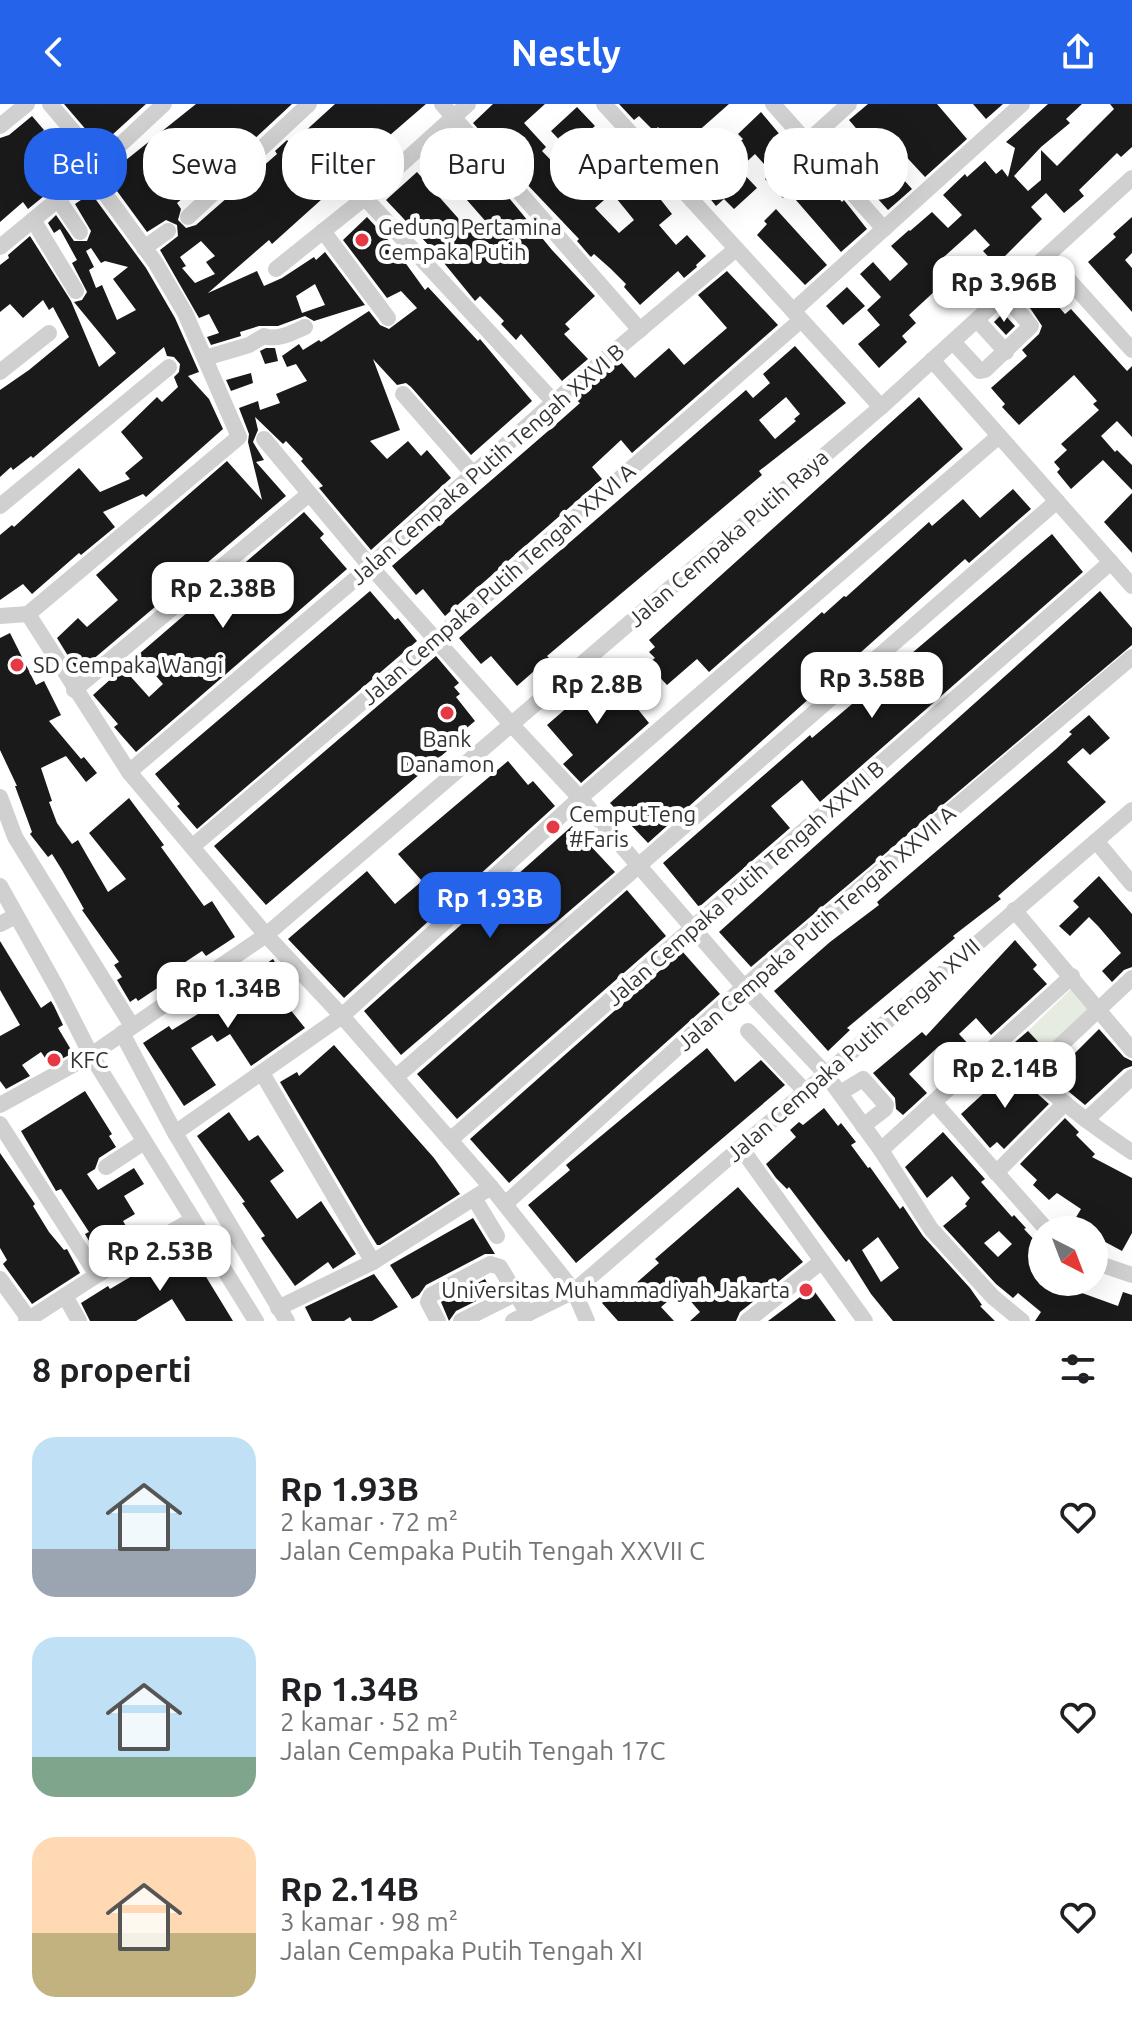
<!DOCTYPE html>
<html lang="id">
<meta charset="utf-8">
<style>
:root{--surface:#fff;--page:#f2f2f2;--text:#202124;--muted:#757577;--accent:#2563eb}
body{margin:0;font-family:Ubuntu,sans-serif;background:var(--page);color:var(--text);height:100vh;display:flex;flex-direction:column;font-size:30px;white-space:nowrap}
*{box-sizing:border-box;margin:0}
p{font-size:26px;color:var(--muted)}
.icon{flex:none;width:44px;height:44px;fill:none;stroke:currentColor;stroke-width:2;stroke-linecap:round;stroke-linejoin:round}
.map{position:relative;height:1217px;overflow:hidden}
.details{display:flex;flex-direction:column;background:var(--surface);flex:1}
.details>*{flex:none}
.guide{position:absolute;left:24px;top:24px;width:1084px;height:72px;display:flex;gap:16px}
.needle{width:52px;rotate:138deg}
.controls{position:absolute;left:1028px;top:1112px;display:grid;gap:16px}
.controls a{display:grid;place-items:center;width:80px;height:80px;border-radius:50%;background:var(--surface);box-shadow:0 8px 32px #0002;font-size:40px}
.price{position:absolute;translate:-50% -68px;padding:0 18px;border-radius:16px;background:#fff;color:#222;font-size:26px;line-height:52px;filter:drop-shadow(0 2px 4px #0008)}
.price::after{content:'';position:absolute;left:50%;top:48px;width:24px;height:18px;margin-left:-12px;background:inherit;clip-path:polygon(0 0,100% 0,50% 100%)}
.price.selected{background:var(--accent);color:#fff}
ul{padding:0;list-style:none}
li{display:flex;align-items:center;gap:24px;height:200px;padding:0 32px}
li span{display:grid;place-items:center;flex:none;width:224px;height:160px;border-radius:24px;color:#555}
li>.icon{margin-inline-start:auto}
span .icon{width:96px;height:96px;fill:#fffc;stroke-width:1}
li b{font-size:34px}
h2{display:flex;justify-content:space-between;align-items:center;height:96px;padding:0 32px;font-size:34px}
.chip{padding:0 28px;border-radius:32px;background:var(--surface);box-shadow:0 8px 32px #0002;font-size:28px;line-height:72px}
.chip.selected{background:var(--accent);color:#fff}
header{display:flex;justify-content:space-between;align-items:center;height:104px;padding:0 32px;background:var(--accent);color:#fff;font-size:36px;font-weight:600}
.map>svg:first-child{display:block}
</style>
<header><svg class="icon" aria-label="back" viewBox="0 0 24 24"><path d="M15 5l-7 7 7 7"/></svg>Nestly<svg class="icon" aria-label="share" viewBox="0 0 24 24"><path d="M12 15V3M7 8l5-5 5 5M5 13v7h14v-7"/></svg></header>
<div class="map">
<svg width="1132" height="1217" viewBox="0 0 1132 1217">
<rect width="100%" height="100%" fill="#fff"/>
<polygon fill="#e6ecdf" points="1071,885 1091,906 1047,948 1028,927"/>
<g fill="#1a1a1a" fill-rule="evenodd">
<polygon points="64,0 146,0 100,42"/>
<path d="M196,0H292L195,90L192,86L177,99L181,105L178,116L186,124L196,121L277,50L275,47L287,36L291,40L335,0H426L353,63L342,77L272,140L269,136L208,189L257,167L264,182L282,174L314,153L316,156L325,148L365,201L314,217L305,212L278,222H259L240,228L241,232L211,241L207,233L219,229L209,210L199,214L160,146L178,132L177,121L166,116L147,128L106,72ZM301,49L316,67L301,81L285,63ZM201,137L215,152L206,158L215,170L195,179L182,164L186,162L180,153ZM315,180L325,201L302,209L296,192Z"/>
<path d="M493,0H545L524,19L546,43L542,47L577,83L595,66L573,43L569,46L551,27L577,3L595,22L589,27L611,51L614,48L648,84L650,82L672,110L659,121L676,141L687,131L706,152L696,161L697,163L684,174L678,167L640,201L624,183L626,180L611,165L594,150L591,153L589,151L577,137L579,135L521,74L525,71L499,42L496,45L473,19ZM612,89L634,116L619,129L595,104Z"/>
<polygon points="619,0 729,0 678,45 658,23 654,27 639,12 634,16"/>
<polygon points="868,0 937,0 967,35 925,73 899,45 887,57 912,85 888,106 859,74 862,70 842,47 861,30 849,16"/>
<polygon points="973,0 1003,0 986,15"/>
<polygon points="1048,0 1082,0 1066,15 1070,19 1041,43 1014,72 1028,87 1041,76 1041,46 1057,62 1114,5 1110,0 1132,0 1132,43 1121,53 1117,49 1079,86 1084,92 1064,109 1046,89 1031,103 1042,115 996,161 983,147 990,141 975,125 936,160 958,184 945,196 936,186 909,211 916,219 902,232 907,238 879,264 858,240 880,221 867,206 881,193 860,170 873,158 890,177 908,160 891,142 909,126 910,127 932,108 948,124 962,111 943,91 965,70 967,73 985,57 996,70 1002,65 1008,73 1015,44 1006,38"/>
<polygon points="761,8 797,51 801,48 810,59 808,61 842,98 844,96 867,125 841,148 789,88 783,94 765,75 772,69 755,50 739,65 757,84 734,105 724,95 716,102 708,92 710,90 695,74 700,69 697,65 721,43 727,49 743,35 738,30"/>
<polygon points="32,12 44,26 35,34 50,54 63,45 73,61 77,58 81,62 28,105 23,98 0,118 0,34 9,31"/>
<polygon points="452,35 477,65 475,67 498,91 505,89 552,146 595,192 565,220 570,225 564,230 588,255 562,277 521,230 516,236 501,220 504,217 480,192 475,197 435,148 386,96 417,68 474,132 488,120 430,54"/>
<path d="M91,89L146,164L175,214L199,268L188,272L209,295L223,325L146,393L143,390L103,408L115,423L81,451L79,449L32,490L23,480L0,496V431L12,421L14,423L79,364L100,388L130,375L125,369L143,354L121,328L157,293L162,298L178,283L174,273L179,268L180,260L174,253L167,252L164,243L33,354L31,352L13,366L11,363L0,373V286L29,266L69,233L53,203L49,206L43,196L23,214L10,200L0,208V161L9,154L8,151L30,132L71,197L99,263L116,249L74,198L82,196L87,188L72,159L77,156L60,125L54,129L48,119L56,111L74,137H87L91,127L75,100ZM91,144L101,159L105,157L128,163L113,175L136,206L117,216L102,181L96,184L89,166L94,163L86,147Z"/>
<polygon points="776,105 827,161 805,181 757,131 767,120 764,117"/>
<polygon points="367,113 391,139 425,186 428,183 478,237 480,235 532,297 471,351 411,283 406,279 397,281 373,255 400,326 370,337 387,355 408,337 421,352 427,346 451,374 371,446 319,384 323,382 301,357 303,355 286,337 283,340 255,313 258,326 253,338 264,356 256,358 286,392 78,568 57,534 78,514 87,523 118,496 96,471 227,357 262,396 248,338 249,330 239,304 258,297 260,306 280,299 276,290 307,277 296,260 287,263 282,252 299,240 303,246 319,236 321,238 369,207 380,221 389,225 417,204 401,187 387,194 343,136"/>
<polygon points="1132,113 1132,149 1125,156 1132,164 1132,208 1088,158 1116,133 1113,130"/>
<polygon points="727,167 778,221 632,349 621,336 592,363 602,375 445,512 423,485 416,491 392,462 562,315 580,299 575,295 620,257 635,274 669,244 684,261 727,224 698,191"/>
<polygon points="847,183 865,202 843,221 826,202"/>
<polygon points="1045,187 1065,210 1071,205 1127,267 1132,262 1132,333 1117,317 1101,332 1115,348 1117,346 1132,361 1132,386 1103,356 1071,385 1057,368 1060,365 1054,358 1067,346 1061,340 1099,306 1093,300 1097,297 1074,271 1019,321 1002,303 1005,300 991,284 1027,252 1022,246 1039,230 1042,222 1028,201"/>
<polygon points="1003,209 1015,222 1006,231 994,218"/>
<path d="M795,242L846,299L759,367L762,371L547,552L549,554L517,582L491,552L481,560L459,534L746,286L753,294L770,279L763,270ZM786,293L800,310L794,315L796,317L775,335L759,316Z"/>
<polygon points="266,244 275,244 278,257 265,260 260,247"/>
<polygon points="251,269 253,279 231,287 226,276"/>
<polygon points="919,293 963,345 709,568 697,555 667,581 647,560 655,554 649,548 655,543 649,536"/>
<polygon points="1013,385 1031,405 969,459 965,455 648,739 610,699 822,508 824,510 844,492 846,493 929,418 932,422 963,395 980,414"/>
<polygon points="1132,389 1132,449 1104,418"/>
<polygon points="304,408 324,430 320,434 347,465 136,648 114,623 118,620 93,591 123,564 149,593 163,580 138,551"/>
<polygon points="1052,430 1083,468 820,698 802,676 771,702 790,724 699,803 663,759 810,631 812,634"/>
<polygon points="370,487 395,516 398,514 417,537 197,725 177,702 180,700 155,670"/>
<polygon points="1100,487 1132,524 1132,541 751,863 719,828"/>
<polygon points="10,529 36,581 44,577 61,611 49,617 81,655 84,653 97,669 86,678 66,652 41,664 52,697 49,698 57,719 72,740 78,736 108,788 126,775 89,729 129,694 164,741 161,743 204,802 212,797 235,833 206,852 202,847 167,870 171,875 138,897 136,894 130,898 117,876 122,873 114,861 119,858 82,806 84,805 62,766 52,750 48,753 30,730 32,728 15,682 17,682 0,646 0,534"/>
<polygon points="436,552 459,579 454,583 460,590 456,593 475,617 444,643 447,647 266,801 214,742"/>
<polygon points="608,568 649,619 581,679 563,660 573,651 547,621"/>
<polygon points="1089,611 1110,634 1090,651 1083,644 1067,658 1106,698 998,792 1001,795 953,832 955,834 847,924 850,926 828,947 774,887 830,838 879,801 877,798 1056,645 1072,630 1069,628"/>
<polygon points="508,657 528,681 533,677 555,702 344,894 288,835 367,767 395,800 422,777 398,750"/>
<polygon points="572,722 615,768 401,951 364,907"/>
<polygon points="1099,772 1132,810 1132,863 1124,866 1112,878 1102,867 1121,849 1098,822 1089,813 1070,832 1059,822 1079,803 1073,797"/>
<polygon points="627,786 666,832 457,1015 417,970"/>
<polygon points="1015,836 1037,861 1033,865 1047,880 991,931 976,914 959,930 971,943 955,958 939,942 909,970 927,989 903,1011 896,1005 895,994 873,969 922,928 926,932"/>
<polygon points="0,837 41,904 51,897 54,902 63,921 58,924 73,949 50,961 41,948 22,961 30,972 6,985 0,977 0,932 20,921 0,886"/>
<polygon points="682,847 720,890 509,1079 470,1035"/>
<polygon points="273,855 284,873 281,875 297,898 289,904 305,924 251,962 230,930 217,938 212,931 191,944 216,981 184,1002 143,939 169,922 172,926 198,910 196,907"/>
<polygon points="1099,925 1124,953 1132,957 1132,962 1124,965 1085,1001 1051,973"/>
<polygon points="1028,927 1043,943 1031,954 1015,938"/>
<polygon points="334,941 434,1054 460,1090 380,1141 377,1141 365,1122 280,978 297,968 299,972"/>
<polygon points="707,944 735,978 761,956 785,981 576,1159 528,1101 570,1066 566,1061"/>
<polygon points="1010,965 1049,1000 1004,1045 997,1038 990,1044 961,1010"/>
<polygon points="85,987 112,1030 109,1032 116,1043 99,1054 95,1065 87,1070 98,1086 134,1064 144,1080 124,1092 135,1110 123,1117 132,1132 99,1154 85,1130 89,1128 61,1085 56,1087 21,1027"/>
<path d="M824,1004L838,1022L841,1019L856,1038L851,1041L868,1064L870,1063L900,1105L903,1102L923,1132L970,1184L982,1201L980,1202L995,1217H893L871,1190L849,1155L846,1158L789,1083L787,1085L776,1074L766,1060L796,1033L790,1026L799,1018L803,1021ZM878,1133L899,1164L881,1178L862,1146Z"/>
<polygon points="229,1008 249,1037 258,1031 284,1067 270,1077 297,1115 321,1097 356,1150 333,1165 328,1158 295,1182 261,1134 265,1132 242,1099 245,1098 197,1032"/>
<polygon points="1065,1014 1079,1028 1076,1031 1095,1050 1092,1053 1132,1074 1132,1129 1122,1147 1094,1132 1094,1126 1082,1126 1072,1120 1081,1105 1057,1089 1049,1096 1033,1081 1037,1076 1020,1060"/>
<path d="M943,1028L985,1075L981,1078L1012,1113L1014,1111L1026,1124L1024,1125L1042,1144V1178H1087L1082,1189L1118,1202L1123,1188L1132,1191V1217H1035L1041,1208L1018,1189L1013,1194L996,1180L943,1122L967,1102L965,1100L970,1094L952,1072L927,1094L905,1063ZM999,1127L1012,1140L998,1153L984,1139Z"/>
<polygon points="0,1049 35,1100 33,1102 49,1128 64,1146 67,1145 80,1169 32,1200 3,1160 7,1156 0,1144"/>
<polygon points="738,1083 803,1158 740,1208 736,1217 690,1217 700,1208 681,1186 661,1203 674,1217 618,1217 602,1199 621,1183 626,1188 659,1159 655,1155"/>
<polygon points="473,1114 495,1150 485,1150 426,1181 419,1191 412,1195 390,1161"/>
<polygon points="186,1140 233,1217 186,1217 172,1195 136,1217 90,1217 81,1199 108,1182 110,1185"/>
<polygon points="374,1170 398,1203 372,1217 352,1217 350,1213 344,1217 312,1217 305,1203"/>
<polygon points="485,1175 492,1189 456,1207 449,1217 441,1198"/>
<polygon points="812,1184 836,1217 768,1217"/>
</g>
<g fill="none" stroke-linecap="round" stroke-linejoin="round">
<g stroke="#d0d0d0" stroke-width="16">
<polyline points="50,0 100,59"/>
<polyline points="442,0 640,226"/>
<polyline points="604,0 881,303"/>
<polyline points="773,0 884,125"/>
<polyline points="0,22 27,0"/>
<polyline points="807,38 849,0"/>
<polyline points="365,94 554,298"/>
<polyline points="58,95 80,128"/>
<polyline points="188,113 309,0"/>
<polyline points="33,116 76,187"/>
<polyline points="323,127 388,214"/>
<polyline points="0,143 90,69 164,0"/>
<polyline points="144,144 168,127"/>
<polyline points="1047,152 1132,246"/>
<polyline points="276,165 357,100 468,0"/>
<polyline points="793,207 1022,0"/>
<polyline points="977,216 1006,248"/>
<polyline points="953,238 980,267 985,266 1031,222 1005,192"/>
<path d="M205,254L249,241L264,232C278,237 293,228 305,223"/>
<polyline points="932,256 1132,482"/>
<polyline points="0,268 49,229"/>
<polyline points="403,290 473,370"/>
<polyline points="264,335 370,462 511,620 580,694 744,883 825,969 881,1046 931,1125 993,1193 1022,1217"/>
<polyline points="0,402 169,263"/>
<polyline points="28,510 239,333 185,209 155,158 90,69"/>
<polyline points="0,512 28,510 129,668 266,831 342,912 491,1083 574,1187 587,1217"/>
<polyline points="74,586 309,390"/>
<polyline points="129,668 361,470 554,298 736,145"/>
<polyline points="0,693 15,733 132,922"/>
<polyline points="1096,737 1132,780"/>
<polyline points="193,742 426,544 801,216"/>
<polyline points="0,782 57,884 91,951 256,1217"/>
<polyline points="1014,806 1132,946"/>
<polyline points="0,820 16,812"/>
<polyline points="748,927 805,987"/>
<polyline points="122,929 175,1029 287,1217"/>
<path d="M1000,938C1038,981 1085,1017 1132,1048"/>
<polyline points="262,969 373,1158"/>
<polyline points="1030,970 1132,874"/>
<polyline points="396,973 1057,397"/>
<polyline points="840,989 863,975 886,1001 885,1005 863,1022"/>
<polyline points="934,998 1047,1126"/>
<polyline points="0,1001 91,951 266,831 881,303 1132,74"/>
<polyline points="1086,1016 1132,973"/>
<polyline points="0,1020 97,1171"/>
<polyline points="175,1029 342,912 580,694 999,332"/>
<polyline points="450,1036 1111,458"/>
<polyline points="741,1044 865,1217"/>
<polyline points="881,1046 1072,872"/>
<polyline points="106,1063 144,1038"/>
<polyline points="996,1069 1065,999"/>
<polyline points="474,1094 497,1132"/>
<polyline points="505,1100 744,883 1132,553"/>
<polyline points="1094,1158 1132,1171"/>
<polyline points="0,1175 29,1215"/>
<polyline points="65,1192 79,1217"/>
<polyline points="278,1204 373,1158 491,1083"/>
<polyline points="26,1217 97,1171 192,1116"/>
<polyline points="438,1217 428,1198 431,1191 490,1160 500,1163 528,1210"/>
<polyline points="461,1217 517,1189"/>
<polyline points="513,1217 574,1187 1132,706"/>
<polyline points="747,1217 822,1157"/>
</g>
</g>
<g fill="#e63946" stroke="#fff" stroke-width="3">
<circle cx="362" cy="136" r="8"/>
<circle cx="17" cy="561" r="8"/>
<circle cx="447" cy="609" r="8"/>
<circle cx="553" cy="723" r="8"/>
<circle cx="54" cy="956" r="8"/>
<circle cx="806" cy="1186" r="8"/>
</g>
<g text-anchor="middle" stroke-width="8" stroke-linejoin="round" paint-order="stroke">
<g font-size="22" fill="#333" stroke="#fff" text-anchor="start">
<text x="378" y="131">Gedung Pertamina<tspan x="378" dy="25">Cempaka Putih</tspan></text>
<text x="33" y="569">SD Cempaka Wangi</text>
<text x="447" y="643" text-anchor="middle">Bank<tspan x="447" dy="25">Danamon</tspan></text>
<text x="569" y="718">CemputTeng<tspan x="569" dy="25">#Faris</tspan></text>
<text x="70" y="964">KFC</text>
<text x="790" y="1194" text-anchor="end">Universitas Muhammadiyah Jakarta</text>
</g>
<g font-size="22" fill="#333" stroke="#fff">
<text transform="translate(487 360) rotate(-41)" y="8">Jalan Cempaka Putih Tengah XXVI B</text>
<text transform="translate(728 434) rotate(-41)" y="8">Jalan Cempaka Putih Raya</text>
<text transform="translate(498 480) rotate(-41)" y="8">Jalan Cempaka Putih Tengah XXVI A</text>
<text transform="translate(745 779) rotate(-41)" y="8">Jalan Cempaka Putih Tengah XXVII B</text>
<text transform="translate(816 824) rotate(-41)" y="8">Jalan Cempaka Putih Tengah XXVII A</text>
<text transform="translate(853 946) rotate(-41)" y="8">Jalan Cempaka Putih Tengah XVII</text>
</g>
</g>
</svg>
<div class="controls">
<a><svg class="needle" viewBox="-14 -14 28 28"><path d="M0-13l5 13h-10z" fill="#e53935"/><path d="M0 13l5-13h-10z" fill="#757577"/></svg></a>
</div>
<b class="price" style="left:1004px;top:220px">Rp 3.96B</b>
<b class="price" style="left:223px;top:526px">Rp 2.38B</b>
<b class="price" style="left:872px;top:616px">Rp 3.58B</b>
<b class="price" style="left:597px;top:622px">Rp 2.8B</b>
<b class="price selected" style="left:490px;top:836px">Rp 1.93B</b>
<b class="price" style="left:228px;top:926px">Rp 1.34B</b>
<b class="price" style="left:1005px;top:1006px">Rp 2.14B</b>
<b class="price" style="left:160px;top:1189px">Rp 2.53B</b>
<div class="guide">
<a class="chip selected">Beli</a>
<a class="chip">Sewa</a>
<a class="chip">Filter</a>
<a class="chip">Baru</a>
<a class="chip">Apartemen</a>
<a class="chip">Rumah</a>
</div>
</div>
<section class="details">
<h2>8 properti<svg class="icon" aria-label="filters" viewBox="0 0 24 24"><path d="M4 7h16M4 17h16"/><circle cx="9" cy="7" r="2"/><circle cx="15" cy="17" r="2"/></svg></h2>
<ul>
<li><span style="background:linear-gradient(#bfe0f5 70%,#9aa5b1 0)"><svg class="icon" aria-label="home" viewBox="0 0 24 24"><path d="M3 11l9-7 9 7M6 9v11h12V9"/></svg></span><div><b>Rp 1.93B</b><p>2 kamar · 72 m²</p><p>Jalan Cempaka Putih Tengah XXVII C</p></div><svg class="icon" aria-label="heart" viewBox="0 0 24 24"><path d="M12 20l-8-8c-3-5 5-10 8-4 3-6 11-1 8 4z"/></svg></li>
<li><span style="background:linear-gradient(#bfe0f5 75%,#7fa58c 0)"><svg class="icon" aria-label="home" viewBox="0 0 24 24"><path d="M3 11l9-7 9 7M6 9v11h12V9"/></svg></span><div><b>Rp 1.34B</b><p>2 kamar · 52 m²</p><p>Jalan Cempaka Putih Tengah 17C</p></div><svg class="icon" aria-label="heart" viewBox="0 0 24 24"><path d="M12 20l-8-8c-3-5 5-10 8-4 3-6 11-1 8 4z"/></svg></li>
<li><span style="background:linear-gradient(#ffd9b3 60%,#c2b280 0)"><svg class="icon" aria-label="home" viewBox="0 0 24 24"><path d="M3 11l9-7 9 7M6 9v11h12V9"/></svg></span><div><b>Rp 2.14B</b><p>3 kamar · 98 m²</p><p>Jalan Cempaka Putih Tengah XI</p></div><svg class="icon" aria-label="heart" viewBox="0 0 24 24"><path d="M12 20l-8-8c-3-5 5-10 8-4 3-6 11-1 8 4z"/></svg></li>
</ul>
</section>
